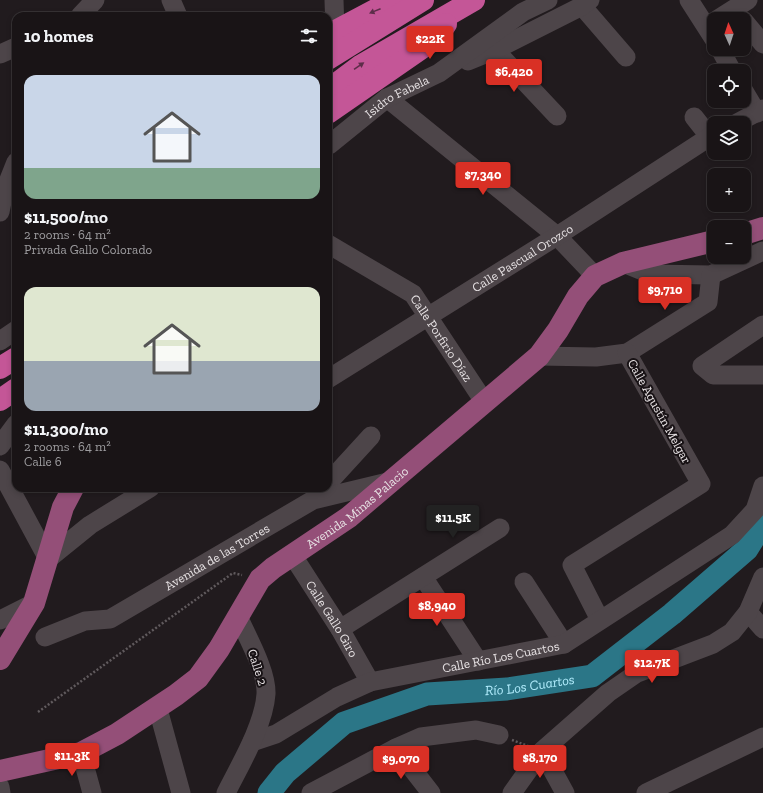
<!DOCTYPE html>
<meta charset="utf-8">
<style>
:root{--surface:#191416;--page:#262123;--text:#f1f3f6;--muted:#9f9ea1;--line:#373335;--accent:#d93025}
body{margin:0;font-family:"Zilla Slab",serif;background:var(--page);color:var(--text);height:100vh;display:flex;flex-direction:column;font-size:15px;white-space:nowrap}
*{box-sizing:border-box;margin:0}
p{font-size:13px;color:var(--muted)}
.icon{flex:none;width:22px;height:22px;fill:none;stroke:currentColor;stroke-width:2;stroke-linecap:round;stroke-linejoin:round}
.map{position:relative;flex:1;overflow:hidden}
.drawer{position:absolute;left:12px;top:12px;width:320px;height:480px;display:flex;flex-direction:column;background:var(--surface);border-radius:12px;box-shadow:0 2px 6px #0003,0 0 0 1px var(--line)}
.drawer>*{flex:none}
.needle{width:26px;rotate:357deg}
.buttons{position:absolute;left:707px;top:12px;display:grid;gap:8px}
.buttons a{display:grid;place-items:center;width:44px;height:44px;border-radius:8px;background:var(--surface);box-shadow:0 2px 6px #0003,0 0 0 1px var(--line);font-size:20px}
.price{position:absolute;translate:-50% -34px;padding:0 9px;border-radius:4px;background:var(--accent);color:#fff;font-size:13px;line-height:26px;filter:drop-shadow(0 1px 2px #0008)}
.price::after{content:'';position:absolute;left:50%;top:24px;width:12px;height:9px;margin-left:-6px;background:inherit;clip-path:polygon(0 0,100% 0,50% 100%)}
.price.selected{background:#222;color:#fff}
ul{padding:0;list-style:none}
li{display:grid;align-content:center;gap:8px;height:212px;padding:0 12px}
li span{display:grid;place-items:center;height:124px;border-radius:12px;color:#555}
li>.icon{margin-inline-start:auto}
span .icon{width:72px;height:72px;fill:#fffc;stroke-width:1}
li b{font-size:17px}
h2{display:flex;justify-content:space-between;align-items:center;height:48px;padding:0 12px;font-size:17px}
.map>svg:first-child{display:block}
</style>
<div class="map">
<svg width="763" height="793" viewBox="0 0 763 793">
<rect width="100%" height="100%" fill="#211b1e"/>
<g fill="none" stroke-linecap="round" stroke-linejoin="round">
<path stroke="#2b7687" stroke-width="23" id="s1" d="M269,793L285,773L344,723L427,694L507,689L592,676L672,614L747,549L763,523"/>
<g stroke="#605a5d" stroke-width="2.5" stroke-dasharray="2 2" stroke-linecap="butt">
<polyline points="38,712 233,573 242,575"/>
<polyline points="512,740 528,746"/>
</g>
<g stroke="#4d4549" stroke-width="19">
<polyline points="171,0 178,16"/>
<polyline points="334,0 335,31"/>
<polyline points="689,0 714,39"/>
<polyline points="582,6 626,57"/>
<polyline points="80,16 95,0"/>
<polyline points="718,19 748,0"/>
<polyline points="744,21 763,44"/>
<polyline points="720,49 732,71"/>
<polyline points="495,50 557,116"/>
<polyline points="0,54 16,47"/>
<polyline points="468,61 495,50 582,6 590,0"/>
<polyline points="744,91 757,113"/>
<polyline points="387,98 557,236 595,276"/>
<polyline points="694,117 709,136"/>
<polyline points="737,123 763,109"/>
<path id="s2" d="M329,145L387,98L439,73L523,12L548,0"/>
<polyline points="0,212 4,192 16,162"/>
<path id="s3" d="M328,244L413,294L485,403"/>
<polyline points="623,263 650,274 711,275 763,251"/>
<polyline points="763,325 702,366 713,375 763,375"/>
<polyline points="0,341 16,330"/>
<polyline points="539,356 596,357 627,353 708,302 711,275"/>
<path id="s4" d="M328,379L557,236L714,134"/>
<polyline points="0,446 16,424"/>
<polyline points="0,470 48,559 90,525 150,488"/>
<polyline points="328,483 371,436"/>
<path id="s5" d="M293,556L340,629L370,682"/>
<polyline points="423,577 478,661"/>
<polyline points="524,582 564,644"/>
<polyline points="748,612 763,629"/>
<polyline points="0,620 34,603"/>
<polyline points="600,620 572,565 701,484 627,353"/>
<polyline points="340,629 500,528"/>
<path id="s6" d="M45,637L85,621L110,619L313,500L392,481"/>
<polyline points="158,709 181,793"/>
<path id="s7" d="M252,742L276,734L337,697L370,682L564,644L732,535L755,510L763,486"/>
<polyline points="396,748 431,793"/>
<polyline points="542,751 565,793"/>
<polyline points="81,753 92,793"/>
<polyline points="0,787 1,793"/>
<path d="M226,793C240,765 264,725 266,694C267,671 247,637 238,616"/>
<polyline points="311,793 396,748 421,737 476,730 499,735"/>
<polyline points="512,793 542,751 608,693 637,673 713,644 732,632 748,612 763,577"/>
<polyline points="646,793 763,737"/>
</g>
<g stroke="#944f78" stroke-width="22">
<polyline points="744,234 763,228"/>
<polyline points="0,659 34,603 63,507 73,488"/>
<path id="s8" d="M0,771L81,753L117,734L176,695L198,678L219,649L260,579L273,568L349,517L539,356L558,330L578,296L595,276L623,263L714,241"/>
</g>
<g stroke="#c45697" stroke-width="22">
<polyline points="328,35 377,9 409,1"/>
<polyline points="328,59 423,0"/>
<polyline points="328,90 360,66 474,0"/>
<polyline points="328,113 435,39 446,24"/>
<polyline points="0,368 16,358"/>
<polyline points="0,400 16,389"/>
</g>
</g>
<defs><path id="oneway-solid" d="M-6-.8H1V-3.2L6.5 0L1 3.2V.8H-6Z"/></defs>
<g fill="#5d2d49">
<use href="#oneway-solid" transform="translate(375 11) rotate(158)"/>
<use href="#oneway-solid" transform="translate(359 66) rotate(-34)"/>
</g>
<g text-anchor="middle" stroke-width="4" stroke-linejoin="round" paint-order="stroke">
<g font-size="13" fill="#e7e2e4" stroke="#181215">
<text dy="5" stroke="none"><textPath href="#s2" startOffset="84">Isidro Fabela</textPath></text>
<text dy="5" stroke="none"><textPath href="#s4" startOffset="229">Calle Pascual Orozco</textPath></text>
<text dy="5" stroke="none"><textPath href="#s3" startOffset="151">Calle Porfirio Díaz</textPath></text>
<text transform="translate(660 411) rotate(61)" y="5">Calle Agustín Melgar</text>
<text dy="5" stroke="none"><textPath href="#s8" startOffset="460">Avenida Minas Palacio</textPath></text>
<text dy="5" stroke="none"><textPath href="#s6" startOffset="192">Avenida de las Torres</textPath></text>
<text dy="5" stroke="none"><textPath href="#s5" startOffset="74">Calle Gallo Giro</textPath></text>
<text dy="5" stroke="none"><textPath href="#s7" startOffset="266">Calle Río Los Cuartos</textPath></text>
<text transform="translate(258 667) rotate(72)" y="5">Calle 2</text>
</g>
<g font-size="14" font-style="italic" fill="#b2edfd" stroke="#181215">
<text dy="5" stroke="none"><textPath href="#s1" startOffset="294">Río Los Cuartos</textPath></text>
</g>
</g>
</svg>
<div class="buttons">
<a><svg class="needle" viewBox="-14 -14 28 28"><path d="M0-13l5 13h-10z" fill="#e53935"/><path d="M0 13l5-13h-10z" fill="#9f9ea1"/></svg></a>
<a><svg class="icon" aria-label="locate" viewBox="0 0 24 24"><circle cx="12" cy="12" r="6"/><path d="M12 2v4M12 18v4M2 12h4M18 12h4"/></svg></a>
<a><svg class="icon" aria-label="layers" viewBox="0 0 24 24"><path d="M12 4l9 5-9 5-9-5zM3 14l9 5 9-5"/></svg></a>
<a>+</a>
<a>−</a>
</div>
<b class="price" style="left:430px;top:60px">$22K</b>
<b class="price" style="left:514px;top:93px">$6,420</b>
<b class="price" style="left:483px;top:196px">$7,340</b>
<b class="price" style="left:665px;top:311px">$9,710</b>
<b class="price selected" style="left:453px;top:539px">$11.5K</b>
<b class="price" style="left:437px;top:627px">$8,940</b>
<b class="price" style="left:652px;top:684px">$12.7K</b>
<b class="price" style="left:72px;top:777px">$11.3K</b>
<b class="price" style="left:540px;top:779px">$8,170</b>
<b class="price" style="left:401px;top:780px">$9,070</b>
<section class="drawer">
<h2>10 homes<svg class="icon" aria-label="filters" viewBox="0 0 24 24"><path d="M4 7h16M4 17h16"/><circle cx="9" cy="7" r="2"/><circle cx="15" cy="17" r="2"/></svg></h2>
<ul>
<li><span style="background:linear-gradient(#c9d6e8 75%,#7fa58c 0)"><svg class="icon" aria-label="home" viewBox="0 0 24 24"><path d="M3 11l9-7 9 7M6 9v11h12V9"/></svg></span><div><b>$11,500/mo</b><p>2 rooms · 64 m²</p><p>Privada Gallo Colorado</p></div></li>
<li><span style="background:linear-gradient(#dfe7d0 60%,#9aa5b1 0)"><svg class="icon" aria-label="home" viewBox="0 0 24 24"><path d="M3 11l9-7 9 7M6 9v11h12V9"/></svg></span><div><b>$11,300/mo</b><p>2 rooms · 64 m²</p><p>Calle 6</p></div></li>
</ul>
</section>
</div>
